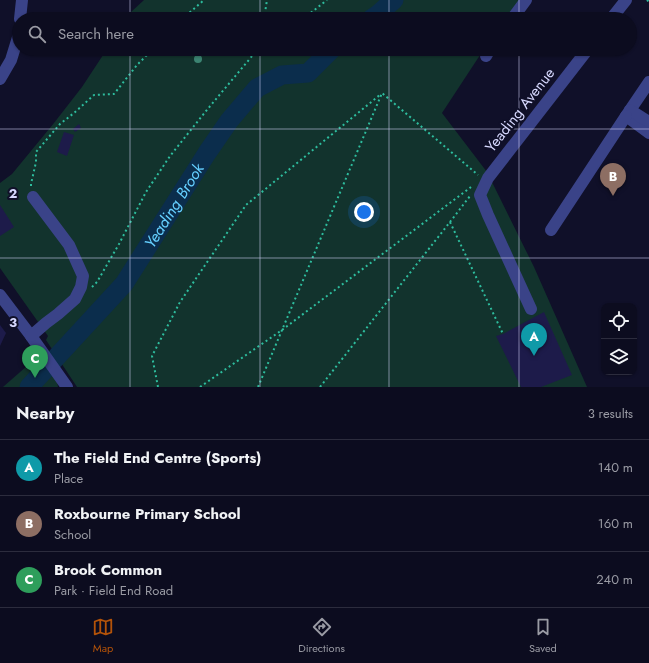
<!DOCTYPE html>
<meta charset="utf-8">
<style>
body{margin:0;font-family:Jost,sans-serif;background:#151528;color:#f1f3f6}
.controls{position:absolute;right:12px;bottom:12px;display:grid;overflow:hidden;border-radius:8px;box-shadow:0 1px 3px #0004}
.controls button{width:36px;height:36px;display:grid;place-items:center;padding:0;border:0;border-bottom:1px solid #2c2c3d;background:#0c0c1f;color:#f1f3f6;font:20px sans-serif}
.you{position:absolute;left:364px;top:212px;width:14px;height:14px;margin:-10px;border:3px solid #fff;border-radius:50%;background:#1a73e8;box-shadow:0 0 0 6px #1a73e833}
.badge{display:grid;place-items:center;width:26px;height:26px;border-radius:50%;background:#b45309;color:#fff;font-size:13px;font-weight:700}
.pin{position:absolute;translate:-50% -33px;filter:drop-shadow(0 1px 2px #0008)}
.pin::after{content:'';position:absolute;top:21px;width:14px;height:12px;background:inherit;clip-path:polygon(0 0,100% 0,50% 100%)}
.list{margin:0;padding:0;list-style:none}
h2{display:flex;justify-content:space-between;align-items:center;height:52px;margin:0;padding:0 16px;font-size:17px}
h2 small{font-size:13px;font-weight:400;color:#9a9ba4}
.list li{display:grid;grid-template-columns:26px 1fr auto;gap:12px;align-items:center;box-sizing:border-box;height:56px;padding:0 16px;border-top:1px solid #2c2c3d}
.list b{display:block;font-size:15px;white-space:nowrap}
.list p{margin:0;font-size:13px;white-space:nowrap;color:#9a9ba4}
.list em{font-size:13px;font-style:normal;color:#9a9ba4}
.icon{flex:none;width:22px;height:22px;fill:none;stroke:currentColor;stroke-width:2;stroke-linecap:round;stroke-linejoin:round}
.map{position:relative;flex:none;width:649px;height:387px;overflow:hidden}
.search{position:absolute;background:#0c0c1f;box-shadow:0 1px 3px #0004;left:12px;right:12px;top:12px;height:44px;display:flex;align-items:center;gap:10px;box-sizing:border-box;padding:0 14px;border-radius:22px;color:#9a9ba4;font-size:15px}
.sheet{height:220px;background:#0c0c1f}
nav{display:flex;justify-content:space-around;align-items:center;box-sizing:border-box;height:56px;border-top:1px solid #2c2c3d;background:#0c0c1f;font-size:11px;color:#9a9ba4}
nav a{display:grid;justify-items:center;gap:2px}
nav .on{color:#b45309}
.map>svg:first-child{display:block}
.green{fill:#12332d}
.lines{fill:none;stroke-linecap:round;stroke-linejoin:round}
.river{stroke:#0b2d4c;stroke-width:19}
.building{fill:#1d1b4a}
.path{stroke:#2ebd9e;stroke-width:2;stroke-dasharray:2 3;stroke-linecap:butt}
.minor{stroke:#3a4388;stroke-width:12}
.tree{fill:#3c8472}
.grid{fill:none;stroke:#d7d9ff;stroke-width:1;stroke-opacity:0.55}
.labels{text-anchor:middle;stroke-width:4;stroke-linejoin:round;paint-order:stroke}
.street-label{font-size:15px;fill:#d7d9ff;stroke:#101029}
.water-label{font-size:16px;font-style:italic;fill:#65cfff;stroke:#101029}
.grid-label{font-size:13px;text-anchor:middle;font-weight:bold;fill:#d7d9ff;stroke:#101029;stroke-width:4;stroke-linejoin:round;paint-order:stroke}
</style>
<div class="map">
<svg width="649" height="387" viewBox="0 0 649 387">
<rect width="100%" height="100%" fill="#101029"/>
<!-- green -->
<g class="green">
<polygon points="144,0 521,0 506,19 126,19 131,12"/>
<polygon points="107,49 484,49 442,113 487,172 534,267 587,387 77,387 46,340 48,336 0,268 0,183 12,174 54,123 82,87"/>
<polygon points="43,352 55,369 58,387 3,387"/>
</g>
<g class="lines">
<!-- river -->
<g class="river">
<polyline points="371,19 377,15 394,0"/>
<path id="s1" d="M29 387 124 284 207 153 229 121 257 88 282 75 308 73 332 49"/>
</g>
</g>
<!-- building -->
<g class="building">
<polygon points="79,124 81,128 75,132 73,129"/>
<polygon points="64,132 74,135 67,156 57,152"/>
<polygon points="0,205 14,227 0,236"/>
<polygon points="544,312 572,375 541,387 521,387 496,336 503,334"/>
<polygon points="0,325 6,333 0,346"/>
</g>
<g class="lines">
<!-- path -->
<g class="path">
<polyline points="647,0 649,2"/>
<polyline points="182,19 204,0"/>
<polyline points="264,19 267,0"/>
<polyline points="303,19 327,0"/>
<polyline points="597,19 601,14"/>
<polyline points="31,186 31,184 36,162 36,152 60,124 74,113 94,95 114,94 137,65 153,49"/>
<polyline points="450,222 503,334"/>
<polyline points="92,287 97,282 119,244 146,192 170,156 206,111 258,49"/>
<polyline points="158,387 152,356 180,302 246,205 381,94"/>
<polyline points="200,387 282,330 471,187"/>
<polyline points="258,387 382,93 478,175"/>
<polyline points="320,387 450,222 470,196"/>
</g>
<!-- minor -->
<g class="minor">
<polyline points="20,19 22,0"/>
<polyline points="512,19 526,0"/>
<polyline points="611,19 626,0"/>
<polyline points="486,56 490,49"/>
<polyline points="0,79 11,60 19,34"/>
<polyline points="649,82 626,116 649,133"/>
<polyline points="630,110 649,122"/>
<polyline points="551,230 626,116"/>
<polyline points="0,295 31,336 67,387"/>
<polyline points="531,309 488,215 480,195 488,178 588,49"/>
<polyline points="31,336 46,323 58,314 75,299 81,287 83,276 69,245 33,197"/>
</g>
</g>
<!-- trees -->
<circle class="tree" cx="198" cy="59" r="4"/>
<!-- grid -->
<path class="grid" d="M130 0V19M260 0V19M389 0V19M519 0V19M130 49V387M260 49V387M389 49V387M519 49V387M0 129H649M0 258H649"/>
<g class="labels">
<!-- street labels -->
<g class="street-label">
<text transform="translate(520 110) rotate(-52)" y="5">Yeading Avenue</text>
</g>
<!-- water labels -->
<g class="water-label">
<text dy="6" stroke="none"><textPath href="#s1" startOffset="233">Yeading Brook</textPath></text>
</g>
</g>
<g class="grid-label">
<text x="13" y="198">2</text>
<text x="13" y="327">3</text>
</g>
</svg>
<div class="controls">
<button><svg class="icon" aria-label="locate" viewBox="0 0 24 24"><circle cx="12" cy="12" r="6"/><path d="M12 2v4M12 18v4M2 12h4M18 12h4"/></svg></button>
<button><svg class="icon" aria-label="layers" viewBox="0 0 24 24"><path d="M12 4l9 5-9 5-9-5zM3 14l9 5 9-5"/></svg></button>
</div>
<div class="you"></div>
<div class="pin badge" style="left:534px;top:356px;background:#0f9aa8">A</div>
<div class="pin badge" style="left:613px;top:196px;background:#8d6e63">B</div>
<div class="pin badge" style="left:35px;top:378px;background:#2e9e5b">C</div>
<div class="search"><svg class="icon" aria-label="search" viewBox="0 0 24 24"><circle cx="10" cy="10" r="6"/><path d="M15 15l6 6"/></svg>Search here</div>
</div>
<section class="sheet">
<h2>Nearby<small>3 results</small></h2>
<ul class="list">
<li><span class="badge" style="background:#0f9aa8">A</span><div><b>The Field End Centre (Sports)</b><p>Place</p></div><em>140 m</em></li>
<li><span class="badge" style="background:#8d6e63">B</span><div><b>Roxbourne Primary School</b><p>School</p></div><em>160 m</em></li>
<li><span class="badge" style="background:#2e9e5b">C</span><div><b>Brook Common</b><p>Park · Field End Road</p></div><em>240 m</em></li>
</ul>
</section>
<nav>
<a class="on"><svg class="icon" aria-label="map" viewBox="0 0 24 24"><path d="M3 6l6-2 6 2 6-2v14l-6 2-6-2-6 2zM9 4v14M15 6v14"/></svg>Map</a>
<a><svg class="icon" aria-label="directions" viewBox="0 0 24 24"><path d="M12 3l9 9-9 9-9-9zM9 14v-3h6M13 9l2 2-2 2"/></svg>Directions</a>
<a><svg class="icon" aria-label="saved" viewBox="0 0 24 24"><path d="M7 4h10v16l-5-4-5 4z"/></svg>Saved</a>
</nav>
